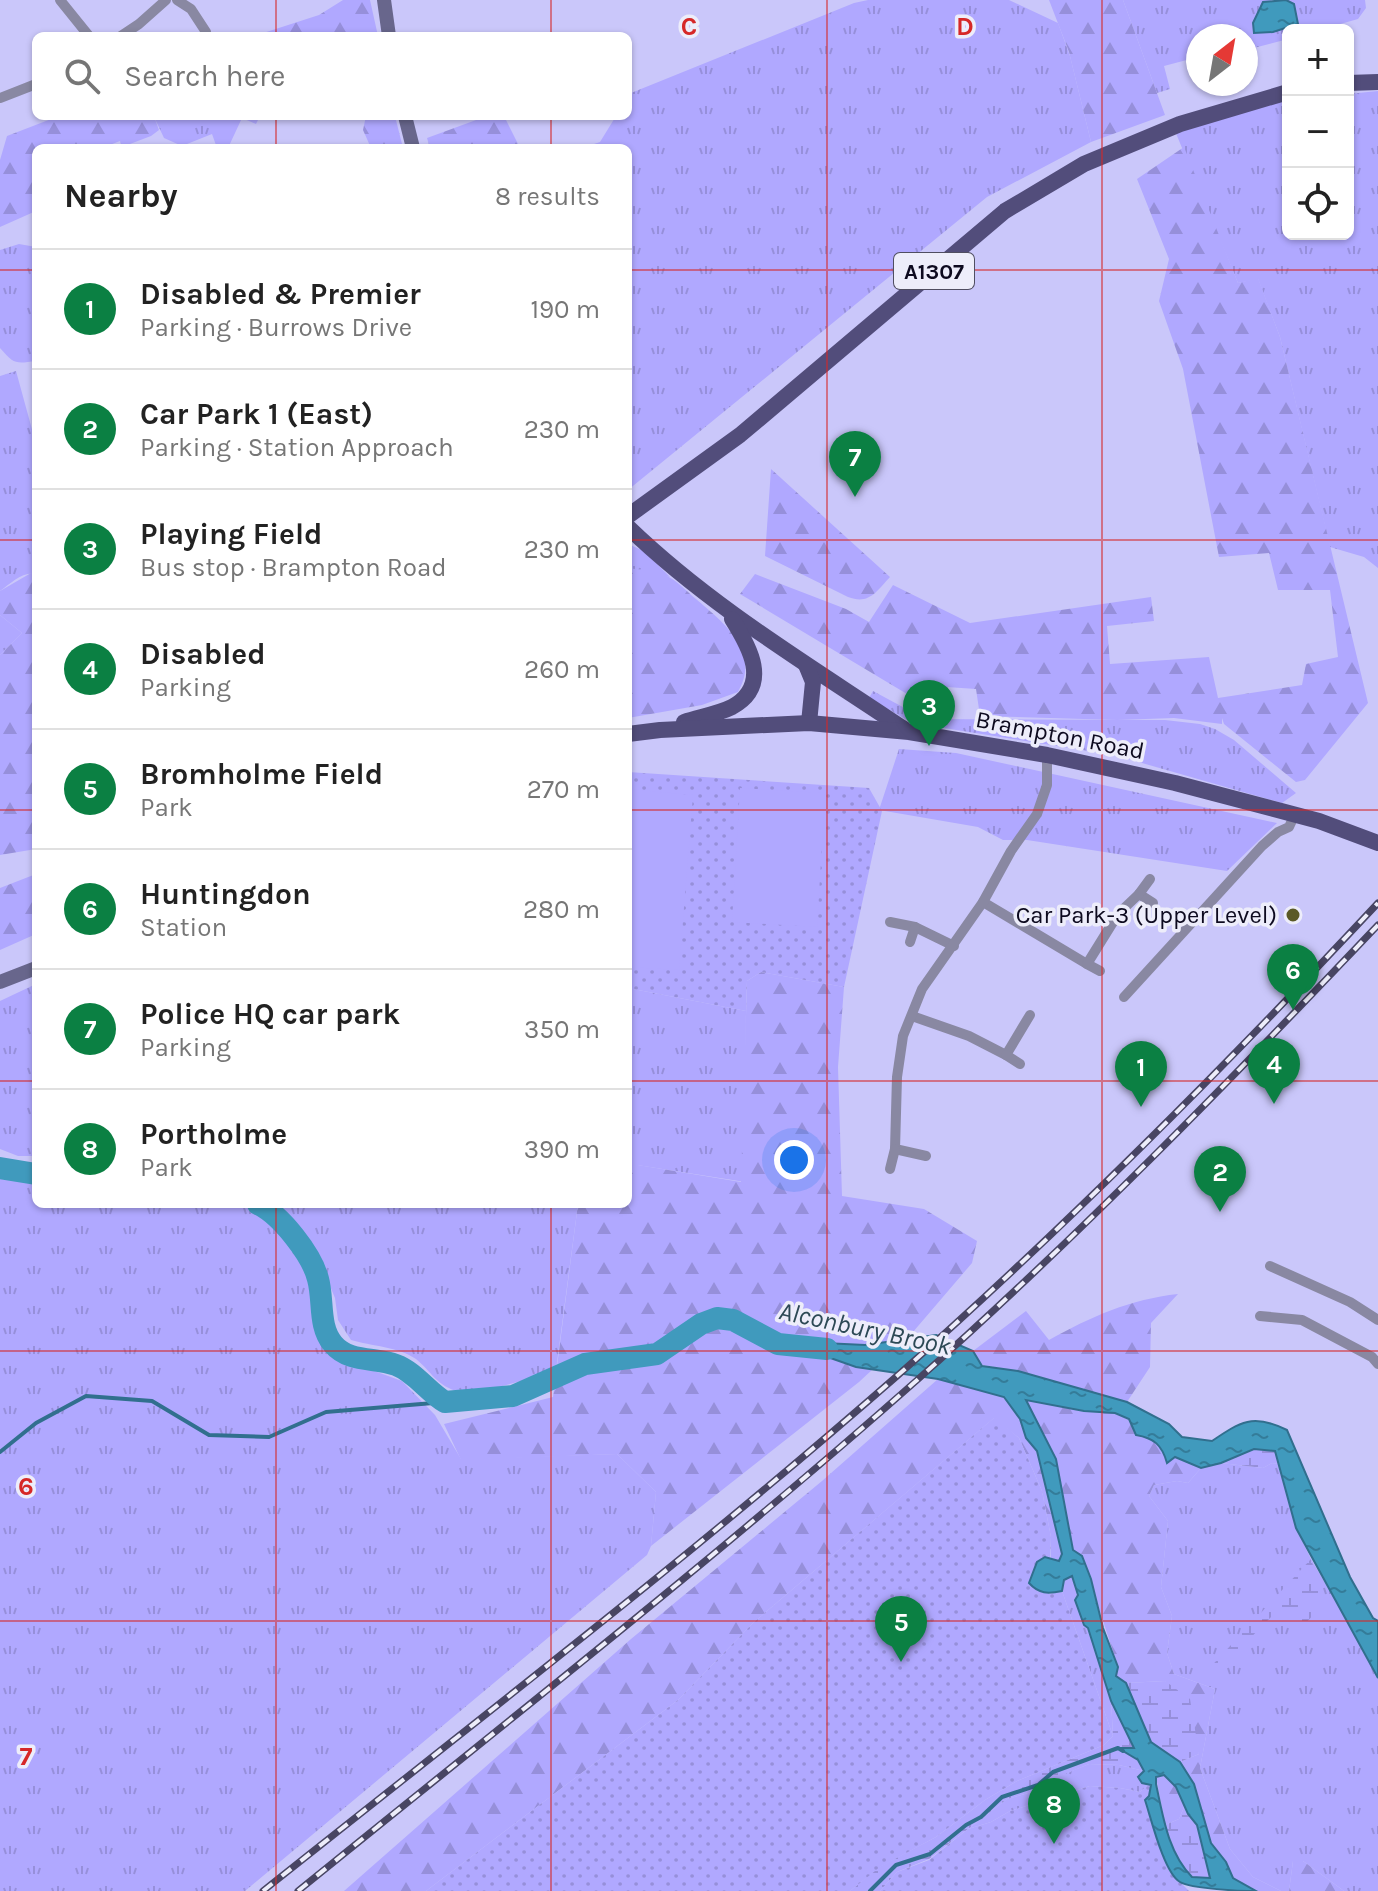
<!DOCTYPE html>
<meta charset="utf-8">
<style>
body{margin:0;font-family:Karla,sans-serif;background:#f6f6f6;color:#222}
.controls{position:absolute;right:24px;top:24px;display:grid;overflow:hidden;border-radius:12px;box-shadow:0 2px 6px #0004}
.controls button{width:72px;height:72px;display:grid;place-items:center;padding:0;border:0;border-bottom:2px solid #e0e0e0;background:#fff;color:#222;font:40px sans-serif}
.compass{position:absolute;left:1186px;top:24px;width:72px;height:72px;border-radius:50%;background:#fff;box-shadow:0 2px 6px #0004;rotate:31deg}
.you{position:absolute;left:794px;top:1160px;width:28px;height:28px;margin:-20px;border:6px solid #fff;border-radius:50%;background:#1a73e8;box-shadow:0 0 0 12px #1a73e833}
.badge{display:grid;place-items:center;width:52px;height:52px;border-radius:50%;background:#0b8043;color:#fff;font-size:26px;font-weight:700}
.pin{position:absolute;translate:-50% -66px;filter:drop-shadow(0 2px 4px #0008)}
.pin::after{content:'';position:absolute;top:42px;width:28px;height:24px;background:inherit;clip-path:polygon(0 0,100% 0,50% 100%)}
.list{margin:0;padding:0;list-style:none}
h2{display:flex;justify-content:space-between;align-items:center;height:104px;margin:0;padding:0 32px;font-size:34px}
h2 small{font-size:26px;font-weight:400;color:#767676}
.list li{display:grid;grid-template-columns:52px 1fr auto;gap:24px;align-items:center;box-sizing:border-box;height:120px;padding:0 32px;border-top:2px solid #e0e0e0}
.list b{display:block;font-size:30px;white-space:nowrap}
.list p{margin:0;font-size:26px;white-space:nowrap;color:#767676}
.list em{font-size:26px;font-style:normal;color:#767676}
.icon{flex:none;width:44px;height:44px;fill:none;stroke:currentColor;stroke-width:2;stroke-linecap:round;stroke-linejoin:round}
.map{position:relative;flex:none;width:1378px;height:1891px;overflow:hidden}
.search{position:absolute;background:#fff;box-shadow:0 2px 6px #0004;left:32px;top:32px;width:600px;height:88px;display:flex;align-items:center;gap:20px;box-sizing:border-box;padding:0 28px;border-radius:12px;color:#767676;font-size:30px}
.panel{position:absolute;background:#fff;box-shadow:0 2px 6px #0004;left:32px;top:144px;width:600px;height:1064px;border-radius:12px}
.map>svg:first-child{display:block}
.grass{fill:url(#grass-tufts)}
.forest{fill:url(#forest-firs)}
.wetland{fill:url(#wetland-marsh)}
.park{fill:url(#park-dots)}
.pitch{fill:#b0a8ff}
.water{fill:url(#water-ripples);stroke:#316f8e;stroke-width:2;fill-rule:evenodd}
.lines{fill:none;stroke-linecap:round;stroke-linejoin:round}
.stream{stroke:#316f8e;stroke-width:4}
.river{stroke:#409abd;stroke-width:22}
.street{stroke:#8988a2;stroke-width:10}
.secondary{stroke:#68668c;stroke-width:14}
.primary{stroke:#524d7b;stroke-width:16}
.rail-casing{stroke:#484563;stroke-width:7}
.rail{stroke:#ededfa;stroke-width:4;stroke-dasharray:12;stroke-linecap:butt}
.grid{fill:none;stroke:#d62828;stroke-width:2;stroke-opacity:0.55}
.poi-dot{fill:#5a5925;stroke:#ededfa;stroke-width:3}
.labels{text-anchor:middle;stroke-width:7;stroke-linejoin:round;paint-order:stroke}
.shield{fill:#ededfa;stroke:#504e61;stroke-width:2}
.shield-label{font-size:22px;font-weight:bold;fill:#0d0a1f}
.street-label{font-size:24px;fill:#0d0a1f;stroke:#ededfa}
.poi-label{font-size:24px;fill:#0d0a1f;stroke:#ededfa;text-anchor:end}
.water-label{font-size:26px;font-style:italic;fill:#2d4955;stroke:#ededfa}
.grid-label{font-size:26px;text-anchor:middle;font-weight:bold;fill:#d62828;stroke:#ededfa;stroke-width:7;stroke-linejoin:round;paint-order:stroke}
</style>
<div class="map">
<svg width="1378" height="1891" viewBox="0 0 1378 1891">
<defs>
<pattern id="grass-tufts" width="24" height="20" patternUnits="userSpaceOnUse" patternTransform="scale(2)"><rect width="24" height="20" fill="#b0a8ff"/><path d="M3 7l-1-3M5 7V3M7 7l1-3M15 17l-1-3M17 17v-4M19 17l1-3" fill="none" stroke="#968fda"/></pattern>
<pattern id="forest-firs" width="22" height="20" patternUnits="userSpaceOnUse" patternTransform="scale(2)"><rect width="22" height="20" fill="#b0a8ff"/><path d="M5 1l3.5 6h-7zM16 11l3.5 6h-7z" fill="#968fda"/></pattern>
<pattern id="wetland-marsh" width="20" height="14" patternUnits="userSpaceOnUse" patternTransform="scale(2)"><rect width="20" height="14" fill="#b0a8ff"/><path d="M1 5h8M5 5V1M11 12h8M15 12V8" fill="none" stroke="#968fda"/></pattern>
<pattern id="park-dots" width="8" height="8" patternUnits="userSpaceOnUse" patternTransform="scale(2)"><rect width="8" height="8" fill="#b0a8ff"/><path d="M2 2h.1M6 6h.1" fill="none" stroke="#968fda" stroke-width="1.8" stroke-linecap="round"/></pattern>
<pattern id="water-ripples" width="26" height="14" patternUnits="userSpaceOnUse" patternTransform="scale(2)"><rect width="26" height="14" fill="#409abd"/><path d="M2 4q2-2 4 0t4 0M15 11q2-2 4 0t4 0" fill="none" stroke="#347c99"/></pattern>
</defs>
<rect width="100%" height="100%" fill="#cac7fa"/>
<!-- grass -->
<g class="grass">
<polygon points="868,0 1009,0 1058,23 1070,56 1091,142 987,197 628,490 628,148 582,148 600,142 616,116 628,116 628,98 631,93 854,3"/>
<polygon points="1123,0 1275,0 1263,2 1294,4 1286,0 1365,0 1366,8 1358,19 1319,30 1288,30 1288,39 1246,50 1246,36 1198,36 1198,57 1164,66 1170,89 1157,93"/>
<polygon points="1378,91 1378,568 1364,557 1330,547 1280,337 1258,279 1238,283 1175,131 1288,100 1288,234 1348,234 1348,94"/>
<polygon points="163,116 260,116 256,124 242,118 228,148 217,148 212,134 182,146 164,138 155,119"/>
<path d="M19 244 36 247V361C15 364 14 364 0 348V250Z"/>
<path d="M16 371 36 444V574C23 571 10 584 0 591V376Z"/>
<polygon points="628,544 644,551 670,577 628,568"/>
<polygon points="0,615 22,633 0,655"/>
<polygon points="873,691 925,719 1165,720 1200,724 1215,729 1234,740 1296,793 1282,803 1114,755 912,723 869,698"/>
<polygon points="899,749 956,753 1277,823 1227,871 1027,840 1003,840 978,827 879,810"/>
<polygon points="36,984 36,1156 18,1156 0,1149 0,1001"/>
<polygon points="628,988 746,1011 745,1182 637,1165 628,1148"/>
<polygon points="0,1174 17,1181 36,1181 36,1204 242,1204 269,1217 312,1276 318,1333 341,1359 402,1381 435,1415 461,1459 617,1454 656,1492 651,1546 647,1555 245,1891 0,1891"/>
<path d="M280 1204H578L556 1370C540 1376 474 1396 460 1392 436 1386 432 1372 416 1359 399 1347 371 1346 351 1340L338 1320 335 1298 312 1243Z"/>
<polygon points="1221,1463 1263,1468 1272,1463 1278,1464 1296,1528 1311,1559 1378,1673 1378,1891 1344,1891 1303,1861 1293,1861 1289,1891 1281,1891 1253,1877 1230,1849 1200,1768 1215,1689 1174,1674 1167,1653 1172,1616 1161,1587 1168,1521 1149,1496 1154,1485 1177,1481 1188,1483 1201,1468"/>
<polygon points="1072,1576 1078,1595 1075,1600 1084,1625 1088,1628 1111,1699 1113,1736 1062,1591 1064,1580"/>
<polygon points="1089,1764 1119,1765 1144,1771 1150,1783 1140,1792 1120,1788 1090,1786 1010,1811 991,1822 968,1829 1007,1799 1046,1788 1057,1777"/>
</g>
<!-- forest -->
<g class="forest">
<polygon points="343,0 370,0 378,36 254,36 319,15"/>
<polygon points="1049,0 1123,0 1165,115 1091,142 1069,52"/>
<polygon points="59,116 163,116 155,119 159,130 151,136 122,147 120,141 102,148 36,148 36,211 0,227 0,160 7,136"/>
<polygon points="366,116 395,116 403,148 371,148 363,130"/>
<polygon points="487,116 504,116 520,148 430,148 427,138"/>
<polygon points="1184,147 1238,283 1258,278 1280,337 1368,703 1305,780 1296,782 1224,724 1222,718 1222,724 1174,718 1117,720 980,716 976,689 917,685 917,700 740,594 755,574 846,609 869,622 893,585 970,623 1151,597 1154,621 1107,626 1110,664 1209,657 1218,698 1302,685 1306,664 1338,657 1330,590 1278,590 1269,553 1219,557 1183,369 1159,301 1169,259 1137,179"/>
<path d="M771 469 890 577C876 592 869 605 848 597L765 556Z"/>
<path d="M628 568C641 570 654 570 665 575 677 580 686 591 696 599 724 623 762 652 738 692L702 705 628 718Z"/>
<polygon points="31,573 36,574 36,849 0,855 0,655 22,633 0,615 0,591"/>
<polygon points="36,874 36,934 0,950 0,888"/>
<polygon points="761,972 844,987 838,1067 842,1196 924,1209 977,1241 972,1263 913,1332 859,1382 651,1546 656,1492 617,1454 461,1460 444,1424 553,1397 578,1204 628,1204 628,1148 638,1165 741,1182 747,981"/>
<path d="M1178 1294 1151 1323 1150 1367 1127 1402 1018 1371 982 1365 973 1351 1026 1311 1049 1340C1090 1317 1131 1299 1178 1294Z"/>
<polygon points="938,1379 966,1384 1004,1397 1020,1419 1026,1438 1037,1451 1062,1554 1059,1561 1051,1558 1051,1537 1042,1491 1019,1438 994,1418 753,1623 678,1700 426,1891 344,1891 631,1639 822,1481"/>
<path d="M1026 1399 1083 1411 1115 1413 1129 1419 1136 1435C1154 1438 1161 1445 1168 1463L1174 1457 1201 1468 1188 1483 1177 1481 1154 1485 1149 1496 1168 1521 1161 1587 1172 1616 1167 1653 1174 1674 1215 1689 1200 1768 1230 1849 1253 1877 1281 1891H1256L1233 1878 1226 1862 1211 1844 1194 1784 1180 1762 1199 1754 1165 1681 1126 1683 1115 1676 1118 1667 1082 1556 1073 1550 1056 1459Z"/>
<polygon points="1164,1775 1176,1787 1185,1805 1179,1819 1165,1825 1156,1777"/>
<polygon points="1293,1861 1303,1861 1344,1891 1289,1891"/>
</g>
<!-- wetland -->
<g class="wetland">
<polygon points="1254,1449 1276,1451 1278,1464 1272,1463 1263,1468 1221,1463"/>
<path d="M1311 1559C1321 1591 1329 1604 1301 1627L1279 1609 1212 1677 1204 1674Z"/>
<polygon points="1165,1681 1190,1699 1199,1754 1180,1762 1151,1742 1126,1683"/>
<polygon points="1111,1699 1135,1749 1120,1749 1138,1760 1144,1771 1119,1765 1089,1764 1058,1777 1046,1788 1007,1799 929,1859 897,1872 880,1891 850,1891 879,1867 936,1837 985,1800 1017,1781 1104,1745 1113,1736"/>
<polygon points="1185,1805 1188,1814 1197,1825 1210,1878 1192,1877 1180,1865 1165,1825 1179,1819"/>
</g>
<!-- park -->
<g class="park">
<polygon points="628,772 869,788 882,811 844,987 761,972 747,981 746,1011 628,988"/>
<polygon points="995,1417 1019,1438 1042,1491 1051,1537 1049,1594 1062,1591 1113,1736 1104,1745 1017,1781 985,1800 936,1837 880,1867 850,1891 426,1891 678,1700 753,1623"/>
<polygon points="1150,1783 1150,1796 1145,1801 1170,1872 1189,1891 880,1891 897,1872 929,1860 968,1829 991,1822 1010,1811 1090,1786 1120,1788 1140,1792"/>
</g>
<!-- pitch -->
<g class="pitch">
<polygon points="740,788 825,793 817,927 732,922"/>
<polygon points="628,789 693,795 679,970 628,967"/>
</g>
<!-- water -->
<g class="water">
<polygon points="1286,0 1294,4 1298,24 1273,32 1254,33 1253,23 1263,2"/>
<path d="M936 1335 973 1351 982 1366 1018 1371 1127 1402 1169 1424 1182 1437 1212 1441C1240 1422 1253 1413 1287 1430L1350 1577 1373 1618 1378 1621V1678L1296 1528 1275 1451 1254 1449 1221 1463 1201 1468 1175 1457 1167 1463C1162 1445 1154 1438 1136 1435L1129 1419 1115 1413 1084 1411 1026 1400 1056 1459 1073 1550 1082 1556 1091 1579 1103 1628 1118 1667 1116 1676 1126 1683 1151 1742 1180 1762 1194 1784 1211 1843 1226 1862 1233 1878 1256 1891C1241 1891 1192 1889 1180 1882 1164 1873 1151 1818 1145 1800L1149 1796 1151 1785 1142 1783 1138 1777 1144 1771 1138 1760 1118 1748H1134L1111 1701 1088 1628 1084 1625 1075 1600 1078 1595 1072 1576 1064 1580 1062 1591C1048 1594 1039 1594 1029 1583L1037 1562 1045 1557 1059 1561 1062 1554 1037 1451 1026 1438 1020 1419 1004 1397 938 1379 856 1367 782 1341 865 1345ZM1164 1775 1176 1787 1188 1814 1197 1825 1210 1878 1192 1877C1168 1853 1163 1816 1156 1784V1777Z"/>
</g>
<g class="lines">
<!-- stream -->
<g class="stream">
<polyline points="0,1452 36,1423 86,1396 152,1401 209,1435 269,1437 326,1412 445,1402"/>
<polyline points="870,1891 896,1865 930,1854 966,1825 981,1817 1002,1797 1038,1785 1053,1772 1118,1748 1123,1751"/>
</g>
<!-- river -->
<g class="river">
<polyline points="0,1168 36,1174"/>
<path d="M258 1204C281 1215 312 1255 318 1279 324 1301 318 1326 333 1344 349 1363 375 1357 396 1365 415 1372 428 1392 445 1402L513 1396 585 1364 657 1354 701 1324 717 1318 733 1320 778 1344 827 1349"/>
</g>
<!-- street -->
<g class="street">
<polyline points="60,0 89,36"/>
<polyline points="177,0 191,9 206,32"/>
<polyline points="121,36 139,24 166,0"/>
<polyline points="0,98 36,84"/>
<polyline points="1139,894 1153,903"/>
<polyline points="983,902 1087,964 1118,914 1139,894 1150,879"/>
<polyline points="890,922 915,927 954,946"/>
<polyline points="910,942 915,927"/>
<polyline points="1087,964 1100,971"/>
<polyline points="1124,997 1262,846 1278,832 1289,827 1295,814"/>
<polyline points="912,1016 969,1036 1006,1055 1030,1015"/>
<polyline points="1006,1055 1020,1064"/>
<polyline points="926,1156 895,1149 897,1077 903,1036 922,989 983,902 1011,851 1037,814 1047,785 1047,755"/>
<polyline points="890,1169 895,1149"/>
<polyline points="1270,1266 1350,1302 1378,1320"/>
<polyline points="1260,1316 1302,1320 1372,1357 1378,1364"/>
</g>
<!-- secondary -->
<g class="secondary">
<polyline points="384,0 389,36"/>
<polyline points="405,116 413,148"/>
<polyline points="0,982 36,968"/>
</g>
<!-- primary -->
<g class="primary">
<polyline points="1348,83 1378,82"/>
<polyline points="628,516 740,435 1005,211 1084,164 1180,124 1288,92"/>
<path d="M628 527C711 607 809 665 904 729"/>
<polyline points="806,665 813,682 809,723"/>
<path d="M684 722C699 717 718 714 732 707 772 685 749 646 732 619"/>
<polyline points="628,734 660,730 809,723 909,732 1047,755 1175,783 1319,821 1378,843"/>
</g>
<defs>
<g id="rail">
<path d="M263 1891C476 1721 693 1555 897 1376 1066 1227 1225 1067 1378 903"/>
<path d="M298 1891C505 1723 716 1558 916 1381 1078 1237 1229 1082 1378 925"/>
</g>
</defs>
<!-- rail casing -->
<use href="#rail" class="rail-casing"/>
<!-- rail -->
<use href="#rail" class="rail"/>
</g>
<!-- grid -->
<path class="grid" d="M276 0V36M551 0V36M827 0V1891M1102 0V1891M276 116V148M551 116V148M0 270H36M628 270H1378M0 540H36M628 540H1378M0 810H36M628 810H1378M0 1081H36M628 1081H1378M276 1204V1891M551 1204V1891M0 1351H1378M0 1621H1378"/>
<!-- markers -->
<circle class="poi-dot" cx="1293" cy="915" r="8"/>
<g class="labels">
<!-- shield labels -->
<rect class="shield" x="894" y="253" width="80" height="36" rx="6"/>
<g class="shield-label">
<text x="934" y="279">A1307</text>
</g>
<!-- street labels -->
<g class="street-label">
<text transform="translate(1060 735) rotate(11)" y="8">Brampton Road</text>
</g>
<!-- poi labels -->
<g class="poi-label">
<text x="1277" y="923">Car Park-3 (Upper Level)</text>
</g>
<!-- water labels -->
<g class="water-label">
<text transform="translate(865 1328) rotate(12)" y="9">Alconbury Brook</text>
</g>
</g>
<g class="grid-label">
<text x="689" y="35">C</text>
<text x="965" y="35">D</text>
<text x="26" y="1495">6</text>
<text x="26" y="1765">7</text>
</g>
</svg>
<div class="controls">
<button>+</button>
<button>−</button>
<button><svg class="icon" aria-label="locate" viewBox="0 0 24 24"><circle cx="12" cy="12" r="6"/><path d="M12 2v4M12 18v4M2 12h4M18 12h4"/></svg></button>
</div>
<svg class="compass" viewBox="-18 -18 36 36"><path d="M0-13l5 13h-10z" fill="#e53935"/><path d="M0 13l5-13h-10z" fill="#767676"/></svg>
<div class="you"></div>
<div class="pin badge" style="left:1141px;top:1107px">1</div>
<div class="pin badge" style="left:1220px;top:1212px">2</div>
<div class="pin badge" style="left:929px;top:746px">3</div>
<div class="pin badge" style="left:1274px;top:1104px">4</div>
<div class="pin badge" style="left:901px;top:1662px">5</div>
<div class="pin badge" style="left:1293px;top:1010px">6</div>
<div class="pin badge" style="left:855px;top:497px">7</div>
<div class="pin badge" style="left:1054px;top:1844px">8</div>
<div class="search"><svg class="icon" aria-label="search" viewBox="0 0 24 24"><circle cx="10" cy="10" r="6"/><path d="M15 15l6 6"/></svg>Search here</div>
<section class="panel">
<h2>Nearby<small>8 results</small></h2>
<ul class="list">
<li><span class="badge">1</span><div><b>Disabled &amp; Premier</b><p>Parking · Burrows Drive</p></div><em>190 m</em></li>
<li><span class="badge">2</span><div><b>Car Park 1 (East)</b><p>Parking · Station Approach</p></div><em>230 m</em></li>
<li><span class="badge">3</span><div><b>Playing Field</b><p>Bus stop · Brampton Road</p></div><em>230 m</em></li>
<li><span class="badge">4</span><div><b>Disabled</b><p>Parking</p></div><em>260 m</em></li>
<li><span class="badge">5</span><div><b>Bromholme Field</b><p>Park</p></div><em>270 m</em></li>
<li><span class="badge">6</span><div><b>Huntingdon</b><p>Station</p></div><em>280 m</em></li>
<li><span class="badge">7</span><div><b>Police HQ car park</b><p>Parking</p></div><em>350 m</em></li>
<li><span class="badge">8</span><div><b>Portholme</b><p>Park</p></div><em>390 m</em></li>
</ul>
</section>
</div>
